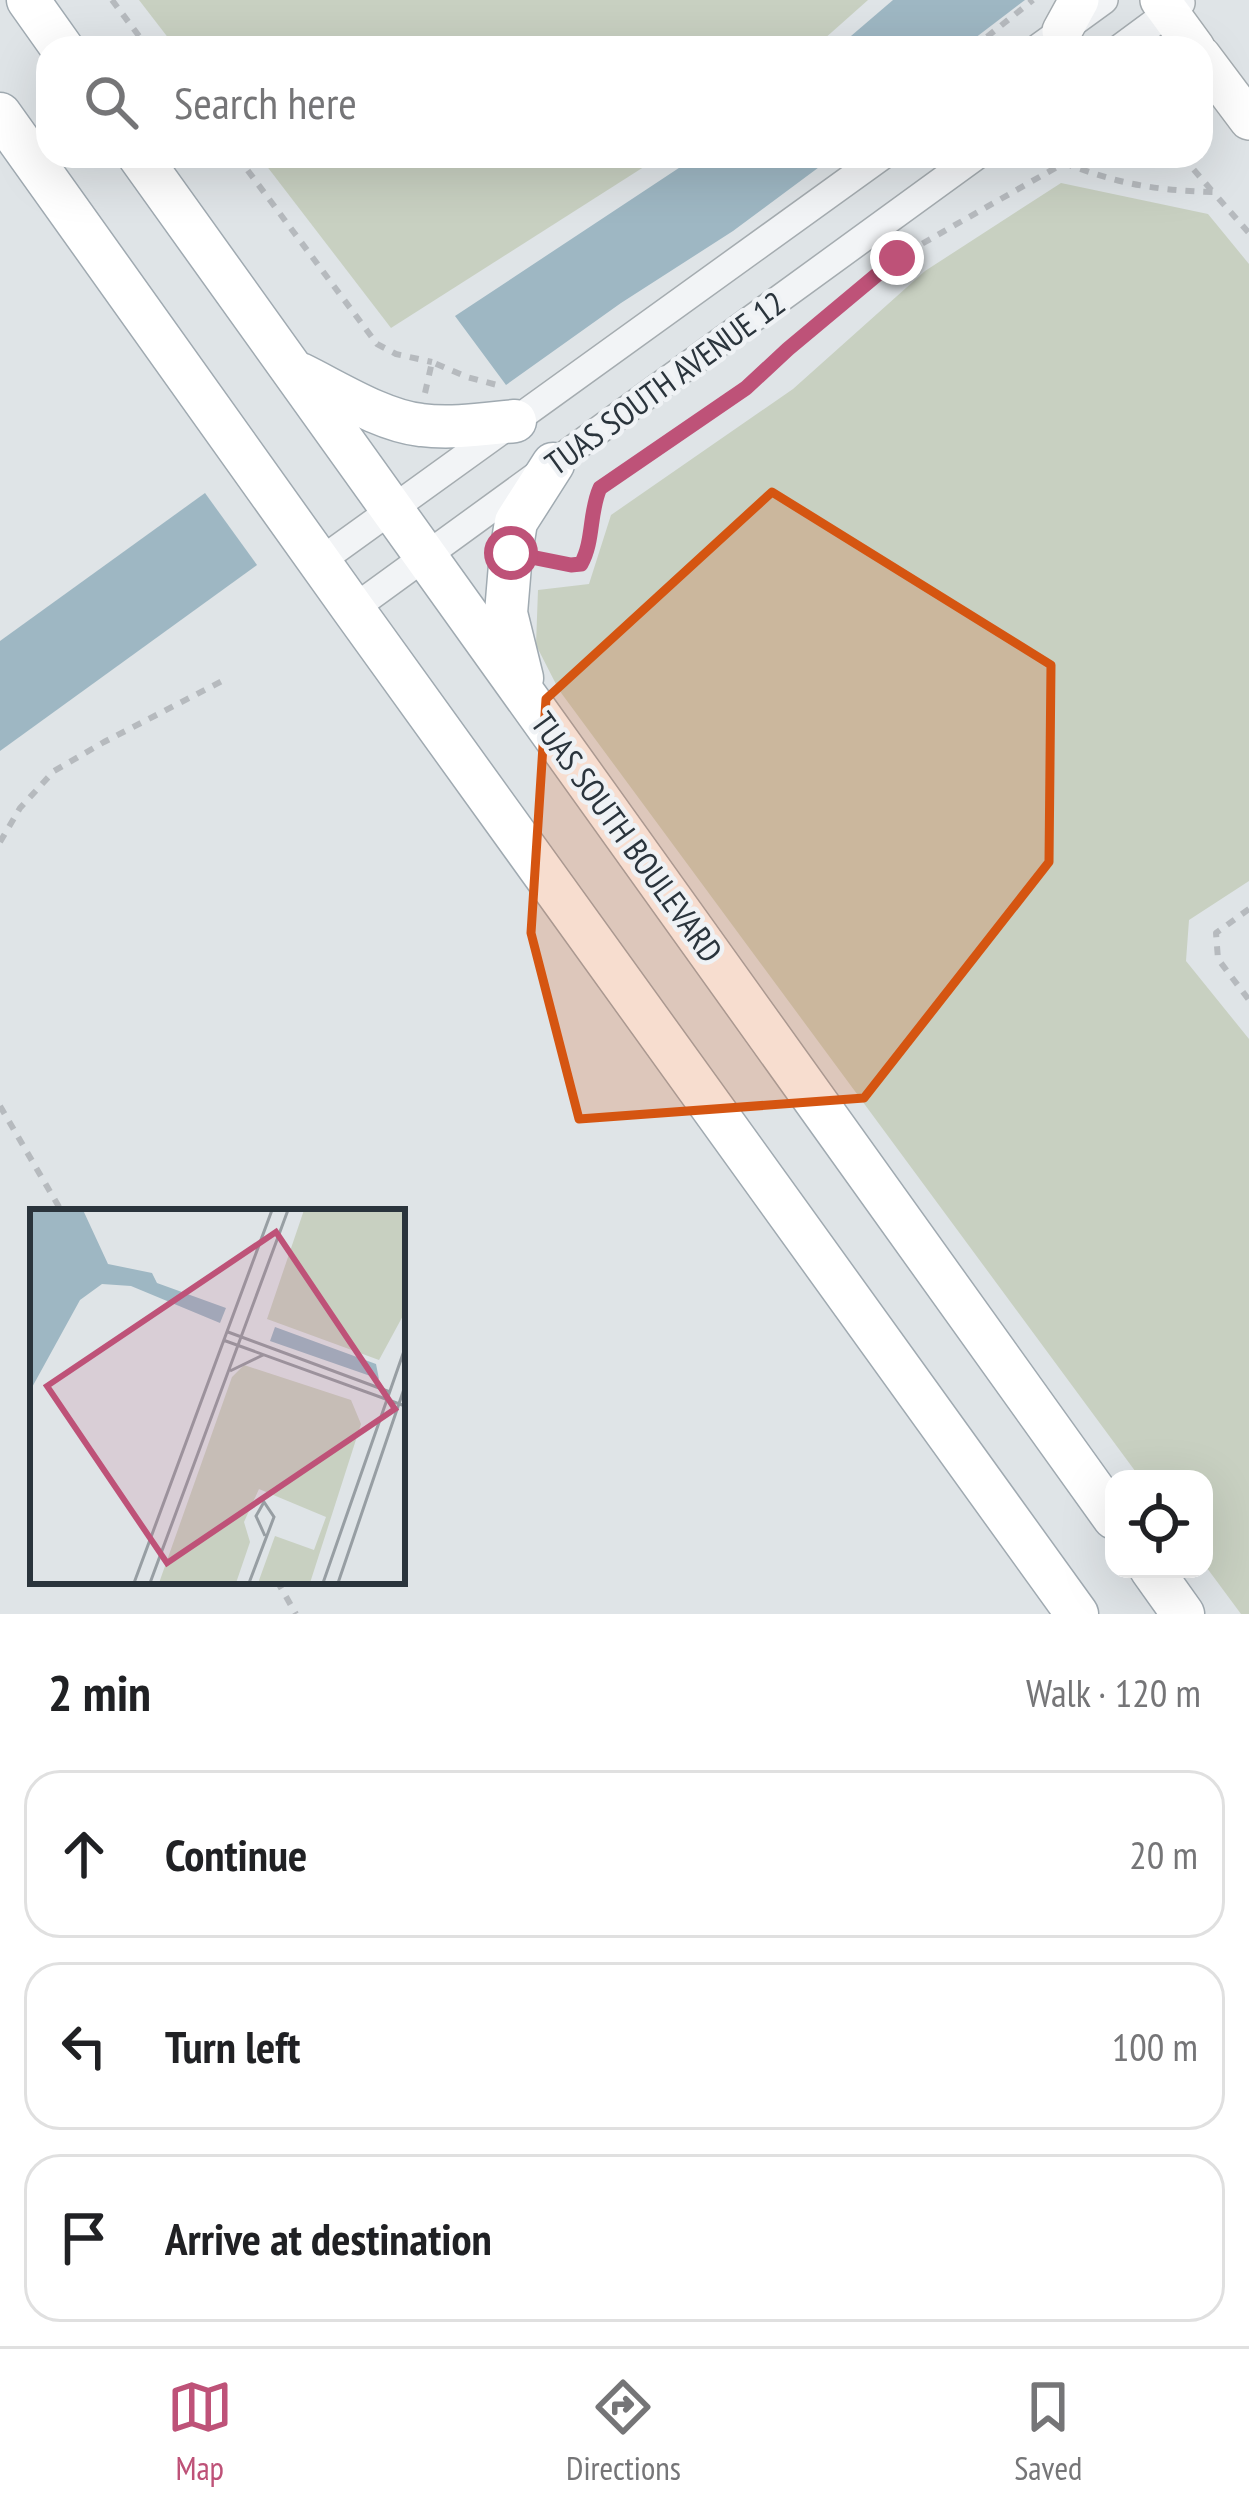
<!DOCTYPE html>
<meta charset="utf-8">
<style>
body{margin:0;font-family:"PT Sans Narrow",sans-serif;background:#f2f2f2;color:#202124}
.controls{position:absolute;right:36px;bottom:36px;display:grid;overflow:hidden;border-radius:24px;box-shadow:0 12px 48px #0002}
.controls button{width:108px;height:108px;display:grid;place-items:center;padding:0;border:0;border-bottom:3px solid #e0e0e0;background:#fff;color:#202124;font:60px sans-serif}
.stop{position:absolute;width:36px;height:36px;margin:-27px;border:9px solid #be5278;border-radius:50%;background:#fff}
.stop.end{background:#be5278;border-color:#fff;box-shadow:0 3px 12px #0008}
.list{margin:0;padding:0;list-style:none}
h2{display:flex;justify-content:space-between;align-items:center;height:156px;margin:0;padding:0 48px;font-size:51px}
h2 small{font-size:39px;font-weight:400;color:#757577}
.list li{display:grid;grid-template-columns:78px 1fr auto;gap:36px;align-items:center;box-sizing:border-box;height:168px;margin:0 24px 24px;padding:0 24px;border:3px solid #e0e0e0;border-radius:36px}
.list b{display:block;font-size:45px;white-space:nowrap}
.list em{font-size:39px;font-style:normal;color:#757577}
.icon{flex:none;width:66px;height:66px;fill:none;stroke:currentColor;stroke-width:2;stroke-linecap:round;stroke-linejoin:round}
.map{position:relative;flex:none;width:1249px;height:1614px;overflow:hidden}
.search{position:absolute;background:#fff;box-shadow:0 12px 48px #0002;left:36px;right:36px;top:36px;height:132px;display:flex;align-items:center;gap:30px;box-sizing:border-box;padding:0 42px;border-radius:36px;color:#757577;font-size:45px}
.sheet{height:732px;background:#fff}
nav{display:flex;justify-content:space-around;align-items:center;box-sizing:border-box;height:168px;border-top:3px solid #e0e0e0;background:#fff;font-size:33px;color:#757577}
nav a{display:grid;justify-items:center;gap:6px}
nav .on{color:#be5278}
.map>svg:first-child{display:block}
.green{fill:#c8d0c1}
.water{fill:#9eb7c3}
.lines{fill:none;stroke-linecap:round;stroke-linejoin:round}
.street-casing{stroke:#a5acb0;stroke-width:30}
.secondary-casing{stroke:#a5acb0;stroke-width:42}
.primary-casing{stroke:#a0aab1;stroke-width:45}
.path{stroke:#b6babe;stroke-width:6;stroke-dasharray:9 9;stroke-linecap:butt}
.street{stroke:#f2f4f6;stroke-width:27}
.secondary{stroke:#fff;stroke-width:39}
.primary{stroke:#fff;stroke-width:42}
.route{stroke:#be5278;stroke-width:15}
.marked{fill:#d55511;fill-opacity:0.2;stroke:#d55511;stroke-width:9;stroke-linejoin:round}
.labels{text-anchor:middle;stroke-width:9;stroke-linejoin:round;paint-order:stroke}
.street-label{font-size:33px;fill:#2a343c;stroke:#eff2f5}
.inset-road{fill:none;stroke:#979ea3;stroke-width:3}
.view{fill:#be5278;fill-opacity:0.15;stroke:#be5278;stroke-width:6}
.inset-edge{fill:none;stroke:#2a343c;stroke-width:6}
</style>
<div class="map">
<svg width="1249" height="1614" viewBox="0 0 1249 1614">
<rect width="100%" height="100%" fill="#dfe4e7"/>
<!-- green -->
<g class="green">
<polygon points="139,0 868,0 814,48 176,48"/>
<polygon points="259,156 661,156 391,328"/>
<polygon points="1061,183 1208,214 1249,264 1249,881 1189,920 1186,961 1249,1039 1249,1614 1241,1614 1204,1564 1204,1479 1141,1479 559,690 536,645 538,590 589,584 611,515 793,389 925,271"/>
</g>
<!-- water -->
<g class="water">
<polygon points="893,0 1025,0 962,48 837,48"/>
<polygon points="697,156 834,156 733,231 621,303 506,385 455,316"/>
<polygon points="205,493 257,565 0,751 0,641"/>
</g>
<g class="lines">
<defs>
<g id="street">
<polyline points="1038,48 1104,0"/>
<polyline points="1120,48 1181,3"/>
<polyline points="319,562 882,156"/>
<polyline points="353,609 976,156"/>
</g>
<g id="secondary">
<polyline points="1160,0 1195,48"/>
<polyline points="1062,31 1079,0"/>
<polyline points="1201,56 1249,120"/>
</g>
<g id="primary">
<polyline points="28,0 62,48"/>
<polyline points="0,114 353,609 1077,1614"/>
<polyline points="139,156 1114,1518"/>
<path d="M300 374C335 391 382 421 421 425 451 429 484 424 515 421"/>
<polyline points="522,678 506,613 511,553 516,522 553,464"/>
<polyline points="1151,1569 1183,1614"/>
</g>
</defs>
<!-- street casing -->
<use href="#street" class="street-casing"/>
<!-- secondary casing -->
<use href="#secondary" class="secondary-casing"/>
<!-- primary casing -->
<use href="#primary" class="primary-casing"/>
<!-- path -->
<g class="path">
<polyline points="112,0 148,48"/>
<polyline points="973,48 1033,0"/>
<polyline points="237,156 377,344 396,354 432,362"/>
<polyline points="1182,156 1213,192"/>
<polyline points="425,393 432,362 467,377 497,385"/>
<path d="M544 559 571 565 581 564C594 541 589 512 600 488L746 388 789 349 897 258 1064 163C1120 184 1152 190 1213 192L1249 233"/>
<polyline points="0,842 20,808 54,771 104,742 228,678"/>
<polyline points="1249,909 1216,933 1218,959 1249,1000"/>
<polyline points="0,1106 62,1212"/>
<polyline points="277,1581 296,1614"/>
</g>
<!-- street -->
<use href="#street" class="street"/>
<!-- secondary -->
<use href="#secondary" class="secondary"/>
<!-- primary -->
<use href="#primary" class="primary"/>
</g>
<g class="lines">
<!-- route -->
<path class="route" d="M511 553 571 565 581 564C594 541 589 512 600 488L746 388 788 349 897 258"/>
</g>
<!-- marked area -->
<path class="marked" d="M772 492 1051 665 1049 862 864 1098 579 1119 531 933 546 699Z"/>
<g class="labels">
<!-- street labels -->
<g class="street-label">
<text transform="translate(665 383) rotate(-36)" y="12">TUAS SOUTH AVENUE 12</text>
<text transform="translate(627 837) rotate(54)" y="12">TUAS SOUTH BOULEVARD</text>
</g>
</g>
<!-- overview -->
<g transform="translate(30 1209)">
<rect width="375" height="375" fill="#dfe4e7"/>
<path d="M274 1H375V103L349 151 237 110ZM214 156 321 191 331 215 280 374H228L245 327 284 341 296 308 229 280 214 313 220 333 206 374H129L202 168Z" fill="#c8d0c1"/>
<path d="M0 1H53L78 55 122 64 127 74 196 99 190 114 101 77 72 75 50 91 0 182ZM245 118 346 155 349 170 240 132Z" fill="#9eb7c3"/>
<path class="inset-road" d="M198 123 360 183M193 131 375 197M200 162 233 146M104 374 242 1M120 374 258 1M219 374 244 308 234 293 226 307 235 327M293 374 375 139M308 374 375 177"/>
<path class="view" d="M246 23 365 200 137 354 17 177Z"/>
<rect width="375" height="375" class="inset-edge"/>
</g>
</svg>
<div class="controls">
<button><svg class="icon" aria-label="locate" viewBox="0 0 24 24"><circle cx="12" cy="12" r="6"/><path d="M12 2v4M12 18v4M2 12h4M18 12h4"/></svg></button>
</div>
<div class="stop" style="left:511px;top:553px"></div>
<div class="stop end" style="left:897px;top:258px"></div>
<div class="search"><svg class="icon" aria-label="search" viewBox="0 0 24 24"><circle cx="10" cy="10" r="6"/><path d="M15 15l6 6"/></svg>Search here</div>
</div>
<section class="sheet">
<h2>2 min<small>Walk · 120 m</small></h2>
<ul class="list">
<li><svg class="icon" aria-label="ahead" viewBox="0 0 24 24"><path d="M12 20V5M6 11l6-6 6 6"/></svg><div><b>Continue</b></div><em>20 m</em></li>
<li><svg class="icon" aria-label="left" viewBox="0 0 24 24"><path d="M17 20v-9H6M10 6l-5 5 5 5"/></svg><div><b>Turn left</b></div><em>100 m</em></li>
<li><svg class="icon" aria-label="arrive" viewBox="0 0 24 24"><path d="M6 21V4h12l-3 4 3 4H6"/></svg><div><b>Arrive at destination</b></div></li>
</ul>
</section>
<nav>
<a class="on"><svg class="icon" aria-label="map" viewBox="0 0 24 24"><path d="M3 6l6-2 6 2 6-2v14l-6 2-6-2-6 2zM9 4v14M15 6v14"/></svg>Map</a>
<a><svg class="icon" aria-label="directions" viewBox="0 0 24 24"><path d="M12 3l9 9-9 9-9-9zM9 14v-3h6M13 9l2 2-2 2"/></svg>Directions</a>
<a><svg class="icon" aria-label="saved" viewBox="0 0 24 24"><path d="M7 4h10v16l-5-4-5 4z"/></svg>Saved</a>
</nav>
